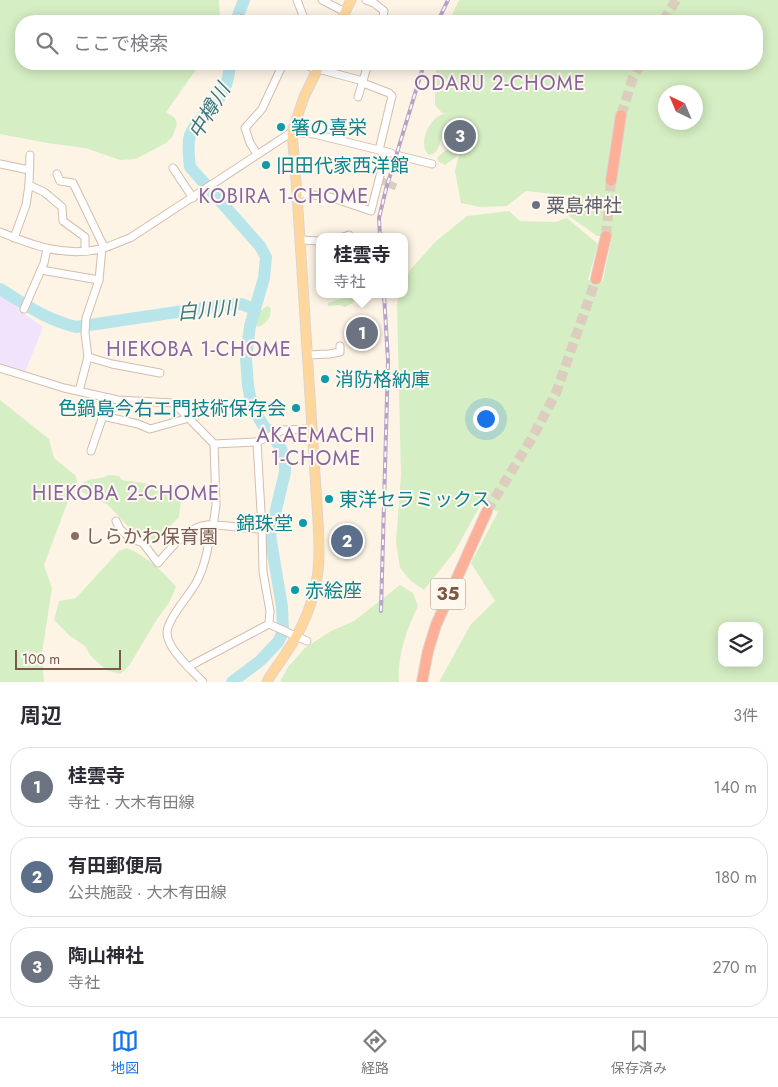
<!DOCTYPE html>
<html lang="ja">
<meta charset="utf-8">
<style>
body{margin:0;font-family:Jost,"Noto Sans JP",sans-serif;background:#f7f7f7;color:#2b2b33}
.controls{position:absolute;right:15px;bottom:15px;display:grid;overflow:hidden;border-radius:10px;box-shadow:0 2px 12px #0003}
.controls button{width:45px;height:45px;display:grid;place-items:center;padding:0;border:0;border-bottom:1px solid #e1e1e2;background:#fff;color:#2b2b33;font:25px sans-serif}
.compass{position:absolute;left:658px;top:85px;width:45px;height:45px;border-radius:50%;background:#fff;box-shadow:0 2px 12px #0003;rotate:316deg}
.scale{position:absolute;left:15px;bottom:12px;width:106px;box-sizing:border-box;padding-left:5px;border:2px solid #7b5848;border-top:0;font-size:14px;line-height:18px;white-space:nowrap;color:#7b5848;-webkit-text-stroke:4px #fff8ef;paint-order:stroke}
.you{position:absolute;left:485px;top:418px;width:18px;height:18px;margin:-12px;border:4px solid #fff;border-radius:50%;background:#1a73e8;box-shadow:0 0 0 8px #1a73e833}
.badge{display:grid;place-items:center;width:32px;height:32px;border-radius:50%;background:#1a73e8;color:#fff;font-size:16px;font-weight:700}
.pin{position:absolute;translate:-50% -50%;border:2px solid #fff;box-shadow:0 1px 5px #0006}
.popup{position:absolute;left:316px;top:233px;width:92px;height:65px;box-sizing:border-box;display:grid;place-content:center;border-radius:10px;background:#fff;filter:drop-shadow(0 1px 4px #0005);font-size:16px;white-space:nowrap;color:#7c7c81}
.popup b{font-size:19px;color:#2b2b33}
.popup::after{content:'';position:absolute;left:50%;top:100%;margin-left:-10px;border:10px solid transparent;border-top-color:#fff}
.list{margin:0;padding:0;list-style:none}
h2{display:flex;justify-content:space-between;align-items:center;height:65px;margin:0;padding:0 20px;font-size:21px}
h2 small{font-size:16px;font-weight:400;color:#7c7c81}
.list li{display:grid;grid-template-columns:32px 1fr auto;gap:15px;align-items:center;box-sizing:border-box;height:80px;margin:0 10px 10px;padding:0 10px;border:1px solid #e1e1e2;border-radius:20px}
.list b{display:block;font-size:19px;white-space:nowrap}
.list p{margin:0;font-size:16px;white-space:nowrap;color:#7c7c81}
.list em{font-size:16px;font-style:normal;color:#7c7c81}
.icon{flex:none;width:28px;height:28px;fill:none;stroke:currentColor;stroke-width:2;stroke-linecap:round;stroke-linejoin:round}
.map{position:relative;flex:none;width:778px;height:682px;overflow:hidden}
.search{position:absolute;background:#fff;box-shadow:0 2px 12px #0003;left:15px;right:15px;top:15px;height:55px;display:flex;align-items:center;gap:12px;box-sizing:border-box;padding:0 18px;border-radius:20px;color:#7c7c81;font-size:19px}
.sheet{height:335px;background:#fff}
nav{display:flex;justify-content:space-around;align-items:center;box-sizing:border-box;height:70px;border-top:1px solid #e1e1e2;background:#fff;font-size:14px;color:#7c7c81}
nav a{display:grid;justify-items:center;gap:2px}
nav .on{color:#1a73e8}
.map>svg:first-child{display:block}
.education{fill:#f1e3fb}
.green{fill:#d6eec3;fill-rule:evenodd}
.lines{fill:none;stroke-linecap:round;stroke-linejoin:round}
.river{stroke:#b8e5ea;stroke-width:12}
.minor-tunnel{stroke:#ddcdbe;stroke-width:7;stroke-dasharray:7 3.5;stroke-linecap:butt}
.highway-tunnel{stroke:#ddcdbe;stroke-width:10;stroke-dasharray:10 5;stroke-linecap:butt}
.minor-casing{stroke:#d4bdad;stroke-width:9}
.major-casing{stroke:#ddd4cf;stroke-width:11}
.highway-casing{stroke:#ddd4cf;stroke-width:12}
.minor{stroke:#fff;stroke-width:7}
.major{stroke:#ffd79d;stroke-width:9}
.highway{stroke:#feaf98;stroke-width:10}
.rail-casing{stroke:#b6a3ca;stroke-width:4}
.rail{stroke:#fff8ef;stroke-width:2;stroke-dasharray:5.5;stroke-linecap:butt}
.culture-dot{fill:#0f9aa8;stroke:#fff8ef;stroke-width:2}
.worship-dot{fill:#6b7280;stroke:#fff8ef;stroke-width:2}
.education-dot{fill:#8d6e63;stroke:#fff8ef;stroke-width:2}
.labels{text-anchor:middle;stroke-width:4;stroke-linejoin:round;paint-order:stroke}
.shield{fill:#fff8ef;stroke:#a3887a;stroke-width:1}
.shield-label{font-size:18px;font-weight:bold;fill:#7b5848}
.culture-label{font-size:19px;fill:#0d838f;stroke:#fff8ef;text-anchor:start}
.worship-label{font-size:19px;fill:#5b616d;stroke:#fff8ef;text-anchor:start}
.education-label{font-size:19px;fill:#785e54;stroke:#fff8ef;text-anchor:start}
.neighbourhood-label{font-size:20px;letter-spacing:1px;fill:#88639e;stroke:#fff8ef}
.water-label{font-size:20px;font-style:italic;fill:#3a7882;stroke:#fff8ef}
</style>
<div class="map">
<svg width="778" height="682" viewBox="0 0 778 682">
<rect width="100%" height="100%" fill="#fef4e6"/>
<!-- education -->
<polygon class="education" points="0,295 8,299 23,313 43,327 25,372 0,363"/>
<!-- green -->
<g class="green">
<polygon points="0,0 219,0 220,21 21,21 21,64 200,64 166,112 175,118 177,124 173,136 166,143 136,159 120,160 85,148 47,143 0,134"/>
<path d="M459 0H778V682H439L471 624 495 601 471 563 498 512 481 504 455 551 424 590 411 581 400 568 396 542 401 475 397 306 398 294H404L405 280 410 270 435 242 467 216 509 211 520 221 555 222 567 218 598 244 588 280 603 281 612 236H597L569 216 572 196 526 191 507 206 480 207 461 203 455 171 459 155 445 165 439 162 437 158C448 146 461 146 470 130L463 124 459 125 451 124C437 132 444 153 429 155 417 145 429 118 443 114 445 113 448 114 451 114L442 113 435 105V82L437 64H757V21H449ZM666 92H696V122H666ZM722 626H759V663H722Z"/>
<polygon points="353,295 356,296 356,301 345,307 340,305 328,306 328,303"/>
<path d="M267 306 270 307C273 316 266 324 258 327L256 325 260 311Z"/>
<polygon points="0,400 49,439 54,458 76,476 78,487 68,501 44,565 52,588 42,653 44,682 0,682"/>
<path d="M109 475 119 476 122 480C144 484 164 482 181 500L179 517 164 532 148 543 135 534 108 505 80 491 82 483C93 476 98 481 109 475Z"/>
<path d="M127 548C146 556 163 571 176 587L169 603 157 619 129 666 120 674 106 670 90 655 85 646 70 636 54 620 59 601 76 598 119 551Z"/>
<path d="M400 585 413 593 418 606C407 629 397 656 399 682H280L288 667 305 648 331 631 354 621Z"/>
</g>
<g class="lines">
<!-- river -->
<g class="river">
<polyline points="236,21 244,0"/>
<path d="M230 64C229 77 226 91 217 101 208 112 196 121 190 135 187 145 189 157 190 167L260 246 266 257 264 278 250 326 246 358 248 386 252 406 264 427 270 431 281 449 285 461V472L270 535 282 607 283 632 278 642 260 661 232 682"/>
<path d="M0 289C28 306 43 318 76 327L224 305 241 304 255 309"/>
</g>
<!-- minor-tunnel -->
<polyline class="minor-tunnel" points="380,180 396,187"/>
<!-- highway-tunnel -->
<g class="highway-tunnel">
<polyline points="663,21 676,0"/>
<polyline points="621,115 633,78 640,64"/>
<polyline points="606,236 611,181"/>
<polyline points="487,511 532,438 556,393 596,279"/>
</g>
<defs>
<g id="minor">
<polyline points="297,0 305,21"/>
<polyline points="322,0 345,12"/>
<polyline points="366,0 374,3 384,11 382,21"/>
<polyline points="239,18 246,21"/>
<polyline points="304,64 317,70"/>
<polyline points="318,69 363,81"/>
<polyline points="363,83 389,93 392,96 379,150"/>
<polyline points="358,97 368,64"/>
<polyline points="257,154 250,143 245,128 262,109 282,66 284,64"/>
<polyline points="396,155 432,164"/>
<polyline points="0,164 29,170"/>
<polyline points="173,168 193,198"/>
<polyline points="57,174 60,181 73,183 104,247"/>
<polyline points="29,185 44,192 62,207 63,221 85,237 85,251"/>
<polyline points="297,193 330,197 371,211 386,152"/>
<path d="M0 232C34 246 64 257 101 249 111 246 121 241 130 238L292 132 314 134 391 153"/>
<polyline points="343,237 349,235"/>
<polyline points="14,238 26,205 29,185 30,155"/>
<polyline points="300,240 320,241"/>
<polyline points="41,270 99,280"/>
<polyline points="24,309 44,263 47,249"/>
<polyline points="307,355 329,354 340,352 340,346"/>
<polyline points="88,357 112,364 160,373"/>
<polyline points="0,368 64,388 118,400 174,403 214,444 257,442 283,430 312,429"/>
<polyline points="79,391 88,357 85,333 86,318 99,280 102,248"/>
<polyline points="103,416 138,424 150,429 189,418"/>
<polyline points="257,442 262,529"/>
<polyline points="91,451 109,398"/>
<path d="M116 521 120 529 130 538 143 543 158 563C170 549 187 527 207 525 226 524 244 529 262 529L263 572 270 611 269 624"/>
<polyline points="213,526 216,505 214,444"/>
<polyline points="269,624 307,641"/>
<polyline points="188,667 269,624"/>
<path d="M203 682C193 671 167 649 167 633 167 619 190 595 197 581 206 564 209 545 211 526"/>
</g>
<g id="major">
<polyline points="341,21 351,0"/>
<path d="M267 682C272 672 280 663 286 653 302 630 315 600 318 571 320 554 319 538 318 521L297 193 292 132 304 97 320 64"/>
</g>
<g id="highway">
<polyline points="611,181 621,115"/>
<polyline points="596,279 606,236"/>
<polyline points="422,682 428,651 436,625 487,511"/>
</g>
</defs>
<!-- minor casing -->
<use href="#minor" class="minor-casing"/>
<!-- major casing -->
<use href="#major" class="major-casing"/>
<!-- highway casing -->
<use href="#highway" class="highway-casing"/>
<!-- minor -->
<use href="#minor" class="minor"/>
<!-- major -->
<use href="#major" class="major"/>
<!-- highway -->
<use href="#highway" class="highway"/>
<defs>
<g id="rail">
<polyline points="438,21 448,0"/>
<polyline points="380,237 379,218 386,189 424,64"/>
<polyline points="381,611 388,361 384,294"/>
</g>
</defs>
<!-- rail casing -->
<use href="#rail" class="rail-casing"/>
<!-- rail -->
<use href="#rail" class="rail"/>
</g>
<!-- markers -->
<g class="culture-dot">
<circle cx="281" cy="127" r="5"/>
<circle cx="266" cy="165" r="5"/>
<circle cx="325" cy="379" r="5"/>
<circle cx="296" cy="408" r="5"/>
<circle cx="329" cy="499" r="5"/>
<circle cx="303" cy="523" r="5"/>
<circle cx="295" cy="590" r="5"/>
</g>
<circle class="worship-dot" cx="536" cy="205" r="5"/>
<circle class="education-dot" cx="75" cy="536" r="5"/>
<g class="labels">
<!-- shield labels -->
<rect class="shield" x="430.5" y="578.5" width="35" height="31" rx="4"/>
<g class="shield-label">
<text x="448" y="600">35</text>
</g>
<!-- culture labels -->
<g class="culture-label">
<text x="291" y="134">箸の喜栄</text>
<text x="276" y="172">旧田代家西洋館</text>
<text x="335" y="386">消防格納庫</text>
<text x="286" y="415" text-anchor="end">色鍋島今右エ門技術保存会</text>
<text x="339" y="506">東洋セラミックス</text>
<text x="293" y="530" text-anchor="end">錦珠堂</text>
<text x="305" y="597">赤絵座</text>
</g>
<!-- worship labels -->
<g class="worship-label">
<text x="546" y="212">粟島神社</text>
</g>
<!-- education labels -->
<g class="education-label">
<text x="85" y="543">しらかわ保育園</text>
</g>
<!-- neighbourhood labels -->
<g class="neighbourhood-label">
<text x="500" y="90">ODARU 2-CHOME</text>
<text x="284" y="203">KOBIRA 1-CHOME</text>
<text x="199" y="356">HIEKOBA 1-CHOME</text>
<text x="316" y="442">AKAEMACHI<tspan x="316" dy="23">1-CHOME</tspan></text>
<text x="126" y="500">HIEKOBA 2-CHOME</text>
</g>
<!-- water labels -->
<g class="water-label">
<text transform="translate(209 111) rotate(-59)" y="7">中樽川</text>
<text transform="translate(207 310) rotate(-5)" y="7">白川川</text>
</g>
</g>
</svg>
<div class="controls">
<button><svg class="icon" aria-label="layers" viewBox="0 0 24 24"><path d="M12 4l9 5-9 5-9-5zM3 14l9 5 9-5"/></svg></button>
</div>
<svg class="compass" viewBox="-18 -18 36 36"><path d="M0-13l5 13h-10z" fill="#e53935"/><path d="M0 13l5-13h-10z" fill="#7c7c81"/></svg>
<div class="scale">100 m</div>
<div class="you"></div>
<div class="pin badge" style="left:362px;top:333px;background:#6b7280">1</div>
<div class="popup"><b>桂雲寺</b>寺社</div>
<div class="pin badge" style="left:347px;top:541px;background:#5c6f8a">2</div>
<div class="pin badge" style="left:460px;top:136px;background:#6b7280">3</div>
<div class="search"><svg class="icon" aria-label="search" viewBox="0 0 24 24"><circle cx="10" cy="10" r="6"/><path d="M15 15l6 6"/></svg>ここで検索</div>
</div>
<section class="sheet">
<h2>周辺<small>3件</small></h2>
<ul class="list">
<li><span class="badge" style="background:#6b7280">1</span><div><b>桂雲寺</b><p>寺社 · 大木有田線</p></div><em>140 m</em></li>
<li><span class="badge" style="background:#5c6f8a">2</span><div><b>有田郵便局</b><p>公共施設 · 大木有田線</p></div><em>180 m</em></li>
<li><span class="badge" style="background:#6b7280">3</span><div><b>陶山神社</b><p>寺社</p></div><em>270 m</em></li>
</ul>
</section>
<nav>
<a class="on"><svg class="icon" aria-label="map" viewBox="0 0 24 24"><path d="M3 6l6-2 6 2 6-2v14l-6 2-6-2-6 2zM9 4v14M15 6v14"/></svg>地図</a>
<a><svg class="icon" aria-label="directions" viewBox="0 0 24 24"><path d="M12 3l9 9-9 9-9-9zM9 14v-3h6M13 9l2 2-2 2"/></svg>経路</a>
<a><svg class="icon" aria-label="saved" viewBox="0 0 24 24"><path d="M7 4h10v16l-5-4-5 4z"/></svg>保存済み</a>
</nav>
